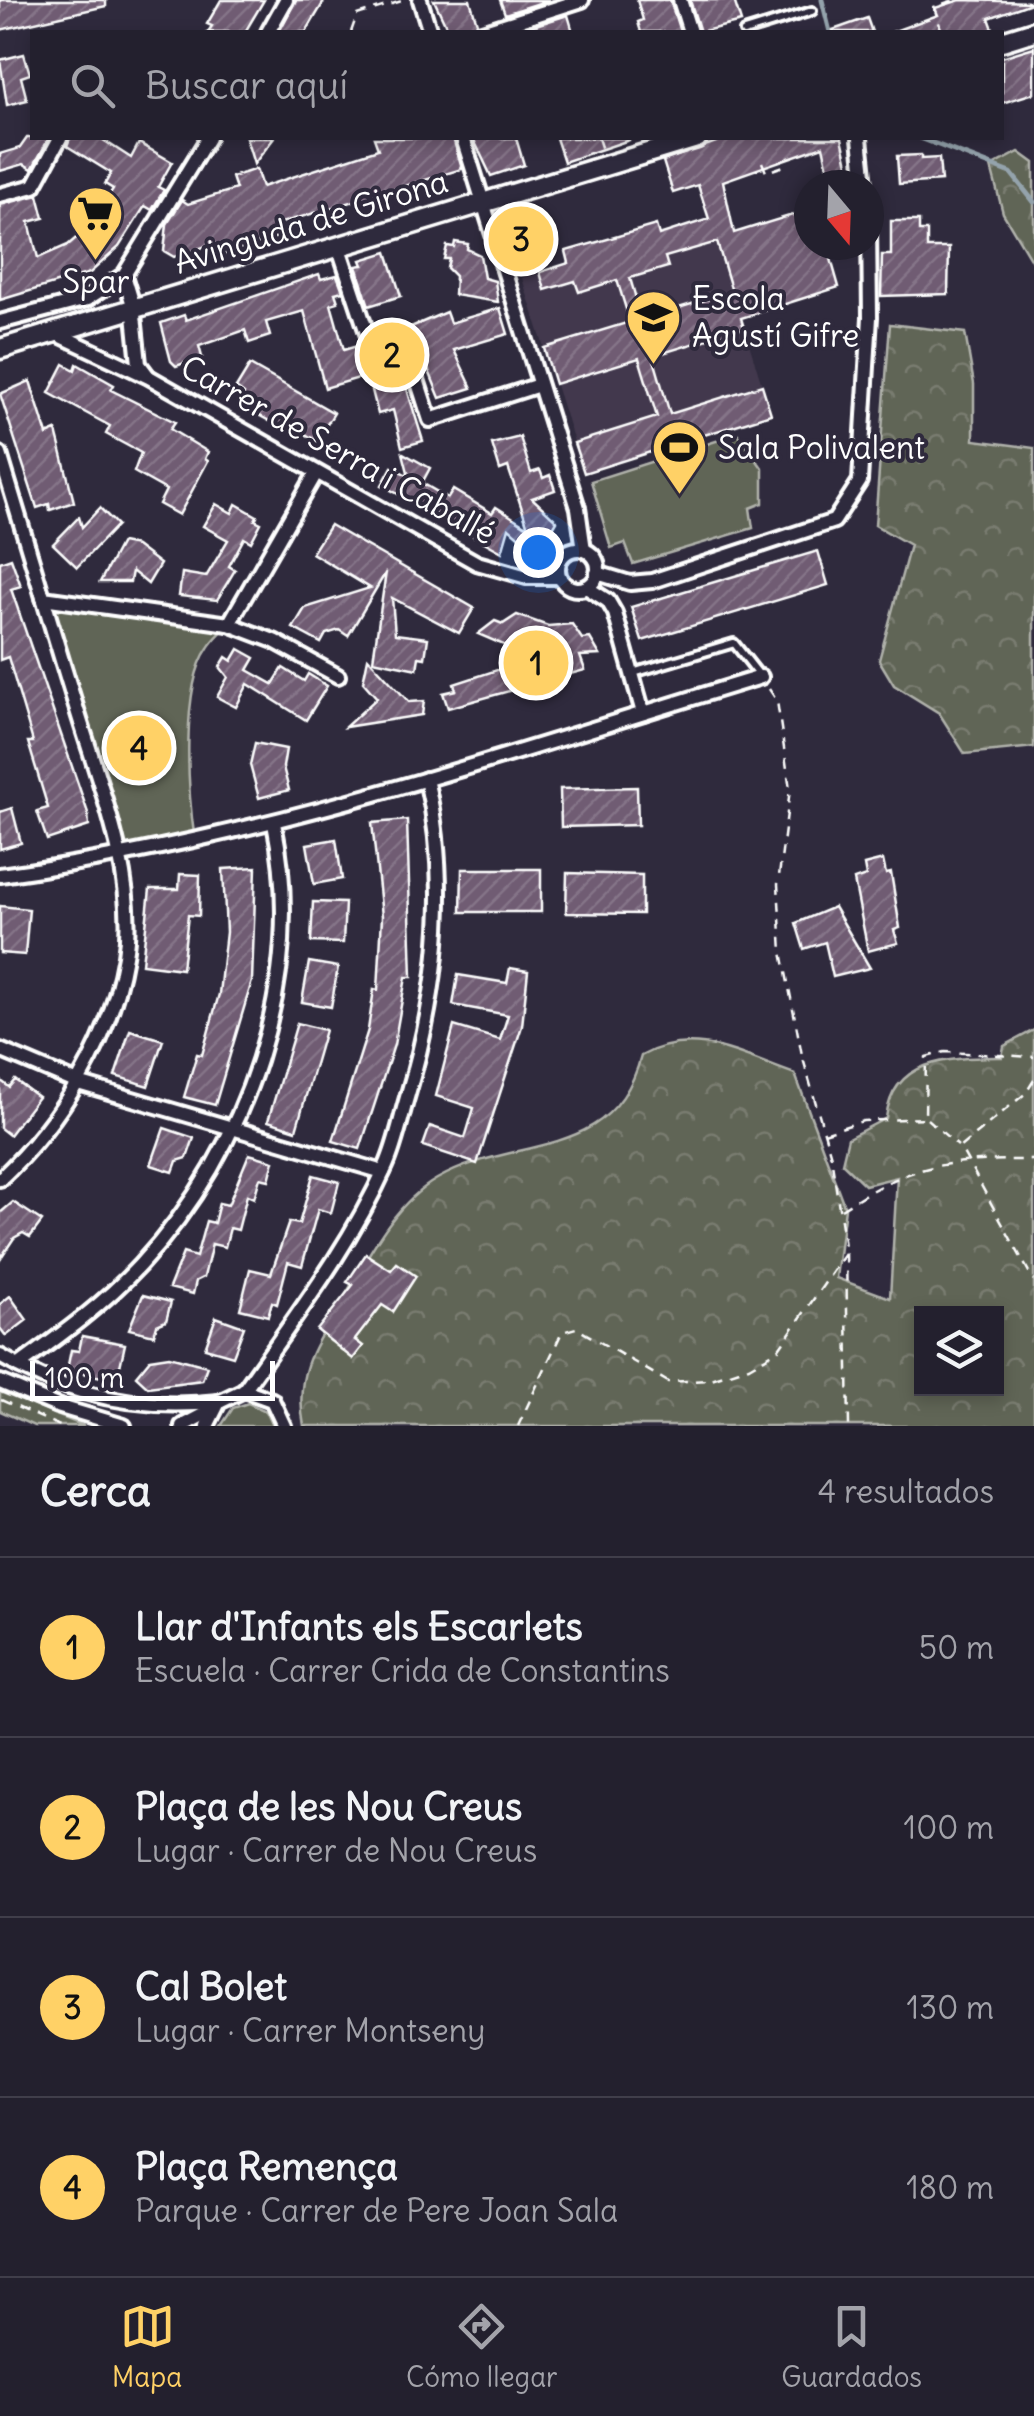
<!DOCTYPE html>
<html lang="es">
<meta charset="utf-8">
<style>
body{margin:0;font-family:Delius,sans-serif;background:#2b2836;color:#f1f3f6}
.controls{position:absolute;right:30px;bottom:30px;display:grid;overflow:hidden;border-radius:0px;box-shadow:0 5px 15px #0003}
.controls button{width:90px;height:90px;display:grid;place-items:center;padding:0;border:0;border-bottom:2px solid #403e4a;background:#23202e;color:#f1f3f6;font:50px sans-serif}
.compass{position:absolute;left:794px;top:170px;width:90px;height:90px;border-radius:50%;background:#23202e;box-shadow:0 5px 15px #0003;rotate:161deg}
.scale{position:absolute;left:30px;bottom:25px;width:245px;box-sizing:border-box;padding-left:10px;border:5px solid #fff;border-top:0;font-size:28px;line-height:35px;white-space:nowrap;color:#fff;-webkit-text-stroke:8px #2f2a3d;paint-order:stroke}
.you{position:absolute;left:538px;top:552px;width:35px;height:35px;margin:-25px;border:8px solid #fff;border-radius:50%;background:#1a73e8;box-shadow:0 0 0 15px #1a73e833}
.badge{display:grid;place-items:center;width:65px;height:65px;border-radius:50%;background:#ffd166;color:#111;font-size:32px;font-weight:700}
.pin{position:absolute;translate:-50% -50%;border:5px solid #fff;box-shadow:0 2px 10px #0006}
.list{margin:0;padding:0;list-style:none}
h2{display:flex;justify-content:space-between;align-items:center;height:130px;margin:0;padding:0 40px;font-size:42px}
h2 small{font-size:32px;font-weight:400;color:#a3a3aa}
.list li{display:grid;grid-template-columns:65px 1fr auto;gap:30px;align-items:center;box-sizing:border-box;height:180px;padding:0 40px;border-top:2px solid #403e4a}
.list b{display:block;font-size:38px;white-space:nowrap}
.list p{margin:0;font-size:32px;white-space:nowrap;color:#a3a3aa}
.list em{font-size:32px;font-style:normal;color:#a3a3aa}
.icon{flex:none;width:55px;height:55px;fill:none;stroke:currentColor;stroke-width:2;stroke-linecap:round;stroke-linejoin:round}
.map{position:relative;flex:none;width:1034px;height:1426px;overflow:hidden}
.search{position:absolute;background:#23202e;box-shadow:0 5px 15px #0003;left:30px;right:30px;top:30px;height:110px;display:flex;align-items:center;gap:25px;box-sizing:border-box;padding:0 35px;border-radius:0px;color:#a3a3aa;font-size:38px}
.sheet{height:850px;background:#23202e}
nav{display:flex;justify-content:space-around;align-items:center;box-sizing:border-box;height:140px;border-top:2px solid #403e4a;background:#23202e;font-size:28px;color:#a3a3aa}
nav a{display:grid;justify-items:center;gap:5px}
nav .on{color:#ffd166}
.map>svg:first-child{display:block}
.built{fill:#42394d}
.green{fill:#616557;stroke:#b0b2ab;stroke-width:2.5}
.forest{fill:url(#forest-crowns);stroke:#b0b2ab;stroke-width:2.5;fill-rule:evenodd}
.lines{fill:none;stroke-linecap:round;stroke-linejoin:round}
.stream{stroke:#94a3ac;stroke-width:5}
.building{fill:url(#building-hatch);stroke:#fff;stroke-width:2.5;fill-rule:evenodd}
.lane-casing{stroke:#fff;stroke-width:14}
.street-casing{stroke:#fff;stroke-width:20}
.secondary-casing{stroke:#fff;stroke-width:25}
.path{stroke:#fff;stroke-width:2.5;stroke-dasharray:10 8;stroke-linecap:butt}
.lane{stroke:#2f2a3d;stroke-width:6}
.street{stroke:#2f2a3d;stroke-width:12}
.secondary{stroke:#2f2a3d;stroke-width:18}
.labels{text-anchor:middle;stroke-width:8;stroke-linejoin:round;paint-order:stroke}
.street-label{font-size:32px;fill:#fff;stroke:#2f2a3d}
.poi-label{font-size:32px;fill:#fff;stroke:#2f2a3d;text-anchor:start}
</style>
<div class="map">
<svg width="1034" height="1426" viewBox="0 0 1034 1426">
<defs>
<pattern id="forest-crowns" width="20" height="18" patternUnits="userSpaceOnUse" patternTransform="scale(2.5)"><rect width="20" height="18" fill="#616557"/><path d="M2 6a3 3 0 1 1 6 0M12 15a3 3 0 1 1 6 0" fill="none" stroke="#797c70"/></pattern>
<pattern id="building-hatch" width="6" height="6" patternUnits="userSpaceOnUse" patternTransform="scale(2.5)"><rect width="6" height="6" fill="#6f5b73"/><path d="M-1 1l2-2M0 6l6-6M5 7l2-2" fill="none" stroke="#857488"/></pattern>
</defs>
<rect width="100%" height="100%" fill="#2f2a3d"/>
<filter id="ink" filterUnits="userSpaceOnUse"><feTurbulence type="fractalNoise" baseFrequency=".01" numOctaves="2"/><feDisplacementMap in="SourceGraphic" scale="20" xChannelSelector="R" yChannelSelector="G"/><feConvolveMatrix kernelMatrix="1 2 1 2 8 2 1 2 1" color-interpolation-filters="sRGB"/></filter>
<g filter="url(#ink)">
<!-- built -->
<polygon class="built" points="656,225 659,234 688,225 693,239 714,232 771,414 584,473 522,278 569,263 566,251"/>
<!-- green -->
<g class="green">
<polygon points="738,434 763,469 763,503 750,508 753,528 633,564 625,543 611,548 591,481"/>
<path d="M43 598 229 624C222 632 213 639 208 648 180 687 188 795 195 841L122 857Z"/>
<polygon points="0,1392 84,1426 34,1426 0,1411"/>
<polygon points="248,1403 266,1411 273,1426 221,1426 233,1408"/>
</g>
<!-- forest -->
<g class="forest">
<polygon points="1019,152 1034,163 1034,265 1003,213 991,167"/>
<polygon points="890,324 965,333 974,384 974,440 1034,448 1034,747 965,754 939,713 894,685 879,660 910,545 875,525"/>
<path d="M1034 1030V1426H304C294 1375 313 1348 339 1306 366 1261 390 1206 437 1179 513 1135 613 1163 641 1056 695 1026 742 1056 795 1074L845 1208 836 1278 890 1298 897 1177 865 1185 842 1163 848 1138 886 1118C893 1057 952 1058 1002 1057L1004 1046ZM922 1314H996V1388H922Z"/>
</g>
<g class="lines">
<!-- stream -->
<g class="stream">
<polyline points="822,0 830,32"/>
<polyline points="920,138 1011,173 1034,202"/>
</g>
</g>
<!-- building -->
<g class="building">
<polygon points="0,0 106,0 106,6 0,30"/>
<polygon points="221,0 264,0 245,32 208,32 212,26 207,24"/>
<polygon points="296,0 325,0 306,32 279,32"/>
<polygon points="434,0 470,0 477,23 472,32 449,32"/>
<polygon points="500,0 549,0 505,14"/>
<polygon points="637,0 670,0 680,32 641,32 638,22 643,20"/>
<polygon points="690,0 734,0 741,22 700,32"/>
<polygon points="960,0 1034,2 989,18 993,29 983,32 892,32 938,15 935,8"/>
<polygon points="568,15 573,32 513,32"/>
<polygon points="867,18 872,32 833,32 833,30"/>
<polygon points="1034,47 1034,93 1002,103 1002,57"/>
<polygon points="24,54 30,74 21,77 27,100 7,105 0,60"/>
<polygon points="27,138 49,138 32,169 24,164 0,171 0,154 20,148"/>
<polygon points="70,138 100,138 131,158 139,143 172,162 158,187 164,190 152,210 145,206 119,247 90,273 0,300 0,205 38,195 44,218 29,222 38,258 68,245 88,228 113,189 105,184 111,173 67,146"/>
<polygon points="246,138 274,138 254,164"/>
<polygon points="374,138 453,138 462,169 274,225 278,237 219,256 215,243 174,257 164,251 167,224 182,200 188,204 236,189 232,177 256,169 262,187 378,149"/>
<polygon points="473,138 516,138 524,165 491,176"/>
<polygon points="556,138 629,138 629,140 564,162"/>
<path d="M727 138H842L849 168 829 173 823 146 723 181 734 233 809 210V245H827L839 287 741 318 744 328 653 356 670 414 762 385 771 414 584 473 574 443 657 417 639 358 555 384 544 348 630 322 617 280 579 292 575 281 545 290 540 272 569 263 566 251 656 225 659 235 709 219 698 185 673 193 663 161ZM717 242 732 292 642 319 630 278 668 267 665 257Z"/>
<polygon points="921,155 921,159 939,158 941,181 899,184 897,156"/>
<polygon points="525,214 537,256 517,263 505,221"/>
<polygon points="891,221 919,221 919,231 927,231 927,248 949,248 948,294 881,296 882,255 891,255"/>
<polygon points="455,242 468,244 467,249 480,255 484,278 495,281 498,302 454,295 455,276 447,268 449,259 444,259 447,246 454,247"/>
<polygon points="387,252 401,296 369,306 356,266 363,265 361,260"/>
<polygon points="319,274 321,279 337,275 343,291 335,293 338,302 331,304 344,350 357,346 366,376 325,388 304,311 266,322 270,336 249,343 245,330 199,346 202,357 176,366 171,361 161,323 184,315 186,320"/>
<polygon points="500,308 508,334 454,350 472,388 440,398 411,327 446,312 450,323"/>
<polygon points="64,364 75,370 77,364 114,385 111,390 175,422 170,429 208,452 205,459 208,461 179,515 159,504 166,490 134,472 141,453 106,434 110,426 49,393"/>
<polygon points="250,365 334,413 317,441 289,424 286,430 240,405 244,394 236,388"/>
<polygon points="402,373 423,441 402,447 393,410 378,414 370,382"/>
<polygon points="30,381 47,435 56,431 74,502 50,510 49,504 37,508 0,394"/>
<polygon points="520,437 531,473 540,470 543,478 550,475 555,490 532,498 557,521 544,543 540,539 532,548 509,528 502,552 382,485 392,467 409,476 403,453 430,468 422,483 448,498 453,490 492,513 496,507 528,527 508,467 500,470 492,444"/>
<polygon points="216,504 232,513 236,504 257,516 255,520 261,523 251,542 244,538 229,566 235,570 217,600 179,596 182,573 206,577 228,540 203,526"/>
<polygon points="100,508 117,525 77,567 53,544 79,517 82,527"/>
<polygon points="330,525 474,608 459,633 392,598 395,634 428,638 425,658 419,657 417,669 373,660 386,572 348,636 339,630 326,634 321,643 293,628 305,608 370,588 312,553"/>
<polygon points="121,543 136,546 160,564 148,584 132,571 130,582 100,582"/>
<polygon points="818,551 828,585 642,641 631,607"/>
<polygon points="11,558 21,586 11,589 88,813 89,826 47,840 37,811 48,808 28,742 33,742 8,657 0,660 0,562"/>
<polygon points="517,615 548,626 572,624 582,639 590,638 600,655 580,656 585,670 448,708 443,693 456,690 454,684 534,658 478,634 495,621 503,624"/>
<polygon points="239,649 255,658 248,670 273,684 283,668 304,681 308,674 327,686 306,720 248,684 236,707 217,697 228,677 220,667 226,657 232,661"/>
<polygon points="368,658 409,702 424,701 422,715 345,727 377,698 363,682"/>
<polygon points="255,743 286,749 283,767 289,790 259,798 250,765"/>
<polygon points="637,787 638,825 561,827 560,789"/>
<polygon points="12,808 21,843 0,849 0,812"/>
<polygon points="407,820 412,977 406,977 394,1045 360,1149 333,1141 368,1030 374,989 378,990 382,916 372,823"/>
<polygon points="336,839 342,879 314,884 307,844"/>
<polygon points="883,860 886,874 891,873 900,928 894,930 898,943 868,951 854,880 866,876 864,865"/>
<polygon points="256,867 252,981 215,1105 184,1097 197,1054 202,1055 219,994 226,932 223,869"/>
<polygon points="462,869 541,869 541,912 461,912"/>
<polygon points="567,873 642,875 642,914 566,913"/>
<polygon points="180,874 200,875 199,916 188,915 182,969 142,964 150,889 179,889"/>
<polygon points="313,902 345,903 343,943 311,942"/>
<polygon points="0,906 29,909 25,955 0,953"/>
<polygon points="834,907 870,968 833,977 825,942 804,949 796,923"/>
<polygon points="309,962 338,967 331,1007 302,1002"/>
<polygon points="510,968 528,971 522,1026 477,1164 423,1146 430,1126 465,1138 474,1108 436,1096 454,1026 500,1040 508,1015 453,1005 458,975 507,983"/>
<polygon points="297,1023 325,1030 296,1130 268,1121"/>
<polygon points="130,1030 163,1040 148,1086 115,1076"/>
<polygon points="0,1080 9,1087 15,1080 38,1097 9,1135 0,1128"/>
<polygon points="164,1128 194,1138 187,1158 177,1161 173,1172 151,1165"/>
<polygon points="249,1154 274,1161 269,1180 260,1178 254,1198 247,1195 238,1230 230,1228 225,1247 212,1244 204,1277 196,1281 193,1294 169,1288 183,1253 196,1257 206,1221 214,1223 219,1203 228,1205"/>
<polygon points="313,1175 339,1182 331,1213 318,1209 302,1266 288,1262 277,1304 272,1302 268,1316 240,1309 250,1269 271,1274 289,1222 299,1224"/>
<polygon points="13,1202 42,1221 30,1237 23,1233 14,1238 0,1259 0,1213"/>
<polygon points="366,1254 391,1270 397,1263 416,1276 393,1312 382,1305 355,1340 363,1346 353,1359 317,1330 353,1285 347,1282"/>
<polygon points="143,1295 171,1302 166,1321 157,1325 154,1335 129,1329"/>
<polygon points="10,1296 27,1320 6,1336 0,1328 0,1304"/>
<polygon points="216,1317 244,1327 233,1356 205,1348"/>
<polygon points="82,1336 125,1344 117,1380 67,1370 71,1350 79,1351"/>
<polygon points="169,1356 207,1366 202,1380 148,1387 136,1376 150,1359"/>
</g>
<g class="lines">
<defs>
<g id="lane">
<polyline points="744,32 812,11"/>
<polyline points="633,673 734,643 760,676"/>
</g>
<g id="street">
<polyline points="420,0 430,32"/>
<polyline points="680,0 690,32"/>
<polyline points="268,32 286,0"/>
<polyline points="482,32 582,0"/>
<polyline points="463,138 578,508 584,550"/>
<polyline points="860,138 865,185"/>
<polyline points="0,195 34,186 60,138"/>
<polyline points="338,245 370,342"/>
<polyline points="0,322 87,299 124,275"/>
<polyline points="53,332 149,377 477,563 527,577 559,577"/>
<polyline points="413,367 430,420 539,385"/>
<polyline points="148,376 139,364 133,305 124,275 208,138"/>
<path d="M0 454C26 540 51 625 77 710 99 783 138 880 125 956 111 1040 62 1121 0 1179"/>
<circle cx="578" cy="569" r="20"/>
<polyline points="597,573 630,583 652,581 834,521 860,481 870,317 869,224"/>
<polyline points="586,587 608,601 615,613 643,713"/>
<polyline points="43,598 229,624 274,641 338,676"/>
<polyline points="229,624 315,475"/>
<path d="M0 875C261 840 510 753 761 677"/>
<polyline points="0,1050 78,1083 383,1172"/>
<path d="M0 1356C68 1396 141 1411 219 1402"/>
<path d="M18 1366C61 1335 104 1304 140 1265 248 1148 306 980 274 823"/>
<polyline points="0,1382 57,1406 124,1426"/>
<path d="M244 1390C295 1317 349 1248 386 1166 395 1146 400 1122 406 1101 437 998 451 885 426 779"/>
<polyline points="182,1426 212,1410"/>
<polyline points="207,1426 219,1402 244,1390 272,1400 284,1426"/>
</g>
<g id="secondary">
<polyline points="1002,41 1034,31"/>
<polyline points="0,349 697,138"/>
</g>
</defs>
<!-- lane casing -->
<use href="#lane" class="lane-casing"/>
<!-- street casing -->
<use href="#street" class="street-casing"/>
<!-- secondary casing -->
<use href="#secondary" class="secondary-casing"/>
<!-- path -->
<g class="path">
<polyline points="351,32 357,15 405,0"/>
<polyline points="942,32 934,7 954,0"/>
<polyline points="598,138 602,150"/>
<polyline points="762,162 766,172 784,166"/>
<polyline points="769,689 777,701 790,789 778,884 782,952 802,1055 831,1156 846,1253 849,1426"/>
<polyline points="1034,1080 1026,1093 960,1147 1034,1281"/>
<polyline points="927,1119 958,1146"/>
<polyline points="824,1133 863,1121 925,1118 926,1057 945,1052 1034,1057"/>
<path d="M841 1209C914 1162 949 1160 1034 1160"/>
<polyline points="1,1400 60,1426"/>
<polyline points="518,1426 562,1332 576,1328 668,1382 708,1380 749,1367 778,1350 845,1254"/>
</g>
<!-- lane -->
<use href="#lane" class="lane"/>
<!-- street -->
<use href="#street" class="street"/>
<!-- secondary -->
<use href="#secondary" class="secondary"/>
</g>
</g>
<!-- icons -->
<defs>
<symbol id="supermarket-pin" viewBox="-11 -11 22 30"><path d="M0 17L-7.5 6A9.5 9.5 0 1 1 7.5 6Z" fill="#ffd166" stroke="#2f2a3d"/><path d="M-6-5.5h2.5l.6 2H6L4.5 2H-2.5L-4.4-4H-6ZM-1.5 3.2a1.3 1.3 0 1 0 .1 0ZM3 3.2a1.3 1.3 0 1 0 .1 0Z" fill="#111"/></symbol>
<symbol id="school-pin" viewBox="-11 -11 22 30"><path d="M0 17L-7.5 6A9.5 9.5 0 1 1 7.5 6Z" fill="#ffd166" stroke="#2f2a3d"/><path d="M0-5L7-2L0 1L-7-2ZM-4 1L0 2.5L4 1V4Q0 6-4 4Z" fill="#111"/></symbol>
<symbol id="stadium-pin" viewBox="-11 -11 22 30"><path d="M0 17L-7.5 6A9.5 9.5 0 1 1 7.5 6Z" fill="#ffd166" stroke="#2f2a3d"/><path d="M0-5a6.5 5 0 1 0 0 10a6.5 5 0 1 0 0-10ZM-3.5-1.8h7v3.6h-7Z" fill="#111"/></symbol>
</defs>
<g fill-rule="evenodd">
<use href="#supermarket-pin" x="64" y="182" width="63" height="86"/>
<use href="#school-pin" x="622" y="286" width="63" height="86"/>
<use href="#stadium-pin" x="648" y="416" width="63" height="86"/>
</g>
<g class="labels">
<!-- street labels -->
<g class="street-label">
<text transform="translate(311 222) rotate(-17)" y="11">Avinguda de Girona</text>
<text transform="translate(338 450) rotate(29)" y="11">Carrer de Serra i Caballé</text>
</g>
<!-- poi labels -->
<g class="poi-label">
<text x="96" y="293" text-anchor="middle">Spar</text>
<text x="692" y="310">Escola<tspan x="692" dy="37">Agustí Gifre</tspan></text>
<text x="718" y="459">Sala Polivalent</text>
</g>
</g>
</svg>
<div class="controls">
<button><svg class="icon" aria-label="layers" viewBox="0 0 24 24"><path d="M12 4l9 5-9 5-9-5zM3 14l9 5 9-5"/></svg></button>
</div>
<svg class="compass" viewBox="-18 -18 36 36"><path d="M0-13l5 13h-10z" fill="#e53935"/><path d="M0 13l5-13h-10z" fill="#a3a3aa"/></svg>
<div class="scale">100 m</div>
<div class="you"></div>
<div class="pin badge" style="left:536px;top:663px">1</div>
<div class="pin badge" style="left:392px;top:355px">2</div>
<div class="pin badge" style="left:521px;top:239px">3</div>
<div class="pin badge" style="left:139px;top:748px">4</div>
<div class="search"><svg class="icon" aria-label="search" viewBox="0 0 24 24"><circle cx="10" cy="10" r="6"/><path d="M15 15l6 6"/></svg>Buscar aquí</div>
</div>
<section class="sheet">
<h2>Cerca<small>4 resultados</small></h2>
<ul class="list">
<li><span class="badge">1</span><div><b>Llar d'Infants els Escarlets</b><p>Escuela · Carrer Crida de Constantins</p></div><em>50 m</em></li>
<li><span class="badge">2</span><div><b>Plaça de les Nou Creus</b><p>Lugar · Carrer de Nou Creus</p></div><em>100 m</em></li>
<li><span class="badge">3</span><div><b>Cal Bolet</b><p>Lugar · Carrer Montseny</p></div><em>130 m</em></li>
<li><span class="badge">4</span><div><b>Plaça Remença</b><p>Parque · Carrer de Pere Joan Sala</p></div><em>180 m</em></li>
</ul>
</section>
<nav>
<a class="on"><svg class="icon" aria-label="map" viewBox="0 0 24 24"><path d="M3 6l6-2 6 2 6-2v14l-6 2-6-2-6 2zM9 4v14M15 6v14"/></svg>Mapa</a>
<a><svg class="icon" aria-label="directions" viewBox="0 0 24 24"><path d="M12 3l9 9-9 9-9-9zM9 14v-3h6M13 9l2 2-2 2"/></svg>Cómo llegar</a>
<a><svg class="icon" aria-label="saved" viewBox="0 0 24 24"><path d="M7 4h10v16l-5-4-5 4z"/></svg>Guardados</a>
</nav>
